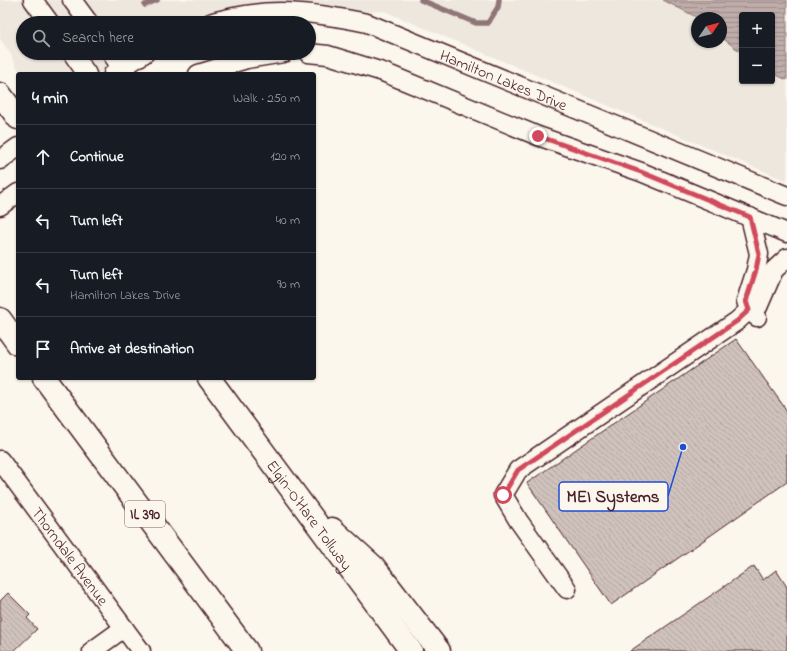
<!DOCTYPE html>
<meta charset="utf-8">
<style>
body{margin:0;font-family:"Indie Flower",sans-serif;background:#20242c;color:#f1f3f6}
.controls{position:absolute;right:12px;top:12px;display:grid;overflow:hidden;border-radius:4px;box-shadow:0 1px 3px #0004}
.controls button{width:36px;height:36px;display:grid;place-items:center;padding:0;border:0;border-bottom:1px solid #363941;background:#171b24;color:#f1f3f6;font:20px sans-serif}
.compass{position:absolute;left:691px;top:12px;width:36px;height:36px;border-radius:50%;background:#171b24;box-shadow:0 1px 3px #0004;rotate:55deg}
.stop{position:absolute;width:12px;height:12px;margin:-9px;border:3px solid #d1495b;border-radius:50%;background:#fff}
.stop.end{background:#d1495b;border-color:#fff;box-shadow:0 1px 4px #0008}
.list{margin:0;padding:0;list-style:none}
h2{display:flex;justify-content:space-between;align-items:center;height:52px;margin:0;padding:0 16px;font-size:17px}
h2 small{font-size:13px;font-weight:400;color:#9ea1a6}
.list li{display:grid;grid-template-columns:26px 1fr auto;gap:12px;align-items:center;box-sizing:border-box;height:64px;padding:0 16px;border-top:1px solid #363941}
.list b{display:block;font-size:15px;white-space:nowrap}
.list p{margin:0;font-size:13px;white-space:nowrap;color:#9ea1a6}
.list em{font-size:13px;font-style:normal;color:#9ea1a6}
.icon{flex:none;width:22px;height:22px;fill:none;stroke:currentColor;stroke-width:2;stroke-linecap:round;stroke-linejoin:round}
.map{position:relative;flex:none;width:787px;height:651px;overflow:hidden}
.search{position:absolute;background:#171b24;box-shadow:0 1px 3px #0004;left:16px;top:16px;width:300px;height:44px;display:flex;align-items:center;gap:10px;box-sizing:border-box;padding:0 14px;border-radius:22px;color:#9ea1a6;font-size:15px}
.panel{position:absolute;background:#171b24;box-shadow:0 1px 3px #0004;left:16px;top:72px;width:300px;height:308px;border-radius:4px}
.map>svg:first-child{display:block}
.built{fill:#eee7de;fill-rule:evenodd}
.water{fill:url(#water-rules);stroke:#907477}
.lines{fill:none;stroke-linecap:round;stroke-linejoin:round}
.stream{stroke:#907477;stroke-width:5.5}
.building{fill:url(#building-back-hatch);stroke:#4a1f2b}
.minor-casing{stroke:#4a1f2b;stroke-width:21}
.highway-casing{stroke:#4a1f2b;stroke-width:25}
.minor{stroke:#fbf7ec;stroke-width:18}
.highway{stroke:#fbf7ec;stroke-width:22}
.route{stroke:#d1495b;stroke-width:5}
.labels{text-anchor:middle;stroke-width:3.5;stroke-linejoin:round;paint-order:stroke}
.shield{fill:#fbf7ec;stroke:#7f6065;stroke-width:1}
.shield-label{font-size:15px;font-weight:bold;fill:#4a1f2b}
.street-label{font-size:16px;fill:#4a1f2b;stroke:#fbf7ec}
.leader{fill:none;stroke:#1d4ed8;stroke-width:1.5}
.callout-dot{fill:#1d4ed8;stroke:#fbf7ec;stroke-width:1.5}
.callout{fill:#fbf7ec;stroke:#1d4ed8;stroke-width:1.5}
.callout-label{font-size:17px;text-anchor:middle;font-weight:bold;fill:#4a1f2b}
</style>
<div class="map">
<svg width="787" height="651" viewBox="0 0 787 651">
<defs>
<pattern id="water-rules" width="6" height="5" patternUnits="userSpaceOnUse"><rect width="6" height="5" fill="#bfadaa"/><path d="M0 2.5h6" fill="none" stroke="#9d8c8b"/></pattern>
<pattern id="building-back-hatch" width="6" height="6" patternUnits="userSpaceOnUse"><rect width="6" height="6" fill="#cfc2bc"/><path d="M-1 5l2 2M0 0l6 6M5-1l2 2" fill="none" stroke="#b3a6a2"/></pattern>
</defs>
<rect width="100%" height="100%" fill="#fbf7ec"/>
<filter id="ink" filterUnits="userSpaceOnUse"><feTurbulence type="fractalNoise" baseFrequency=".025" numOctaves="2"/><feDisplacementMap in="SourceGraphic" scale="8" xChannelSelector="R" yChannelSelector="G"/><feConvolveMatrix kernelMatrix="1 2 1 2 8 2 1 2 1" color-interpolation-filters="sRGB"/></filter>
<g filter="url(#ink)">
<!-- built -->
<path class="built" d="M0 0H787V181L384 11 195 20 189 23H23V53H139L104 74H20L10 53 0 39ZM742 15H772V81H742ZM697 18H721V42H697Z"/>
<!-- water -->
<polygon class="water" points="663,0 787,0 787,80 772,73 772,15 742,15 742,53 721,37 721,18 698,18"/>
<g class="lines">
<!-- stream -->
<g class="stream">
<polyline points="421,0 476,23 488,23 498,7 499,0"/>
<polyline points="145,5 157,0"/>
</g>
</g>
<!-- building -->
<g class="building">
<polygon points="736,339 787,411 787,482 611,605 527,483"/>
<polygon points="754,566 763,580 776,570 787,587 787,651 630,651"/>
<polygon points="8,593 30,615 27,618 37,629 14,651 0,651 0,601"/>
</g>
<g class="lines">
<defs>
<g id="minor">
<polyline points="33,0 50,23"/>
<polyline points="72,0 89,23"/>
<path id="s1" d="M210 23C218 20 226 19 234 17 279 7 323 14 367 23L787 196"/>
<polyline points="72,53 87,74"/>
<polyline points="111,53 126,74"/>
<polyline points="308,53 328,55 383,72 538,136 641,172 787,233"/>
<polyline points="113,74 145,53"/>
<polyline points="198,74 247,59 284,53"/>
<polyline points="0,160 18,147"/>
<polyline points="0,206 18,193"/>
<polyline points="750,217 759,254 756,270 746,301 749,310 758,307 774,270 787,258"/>
<path id="s2" d="M0 460 141 651"/>
<polyline points="567,589 518,520 503,495 518,470 737,321 749,310 757,317"/>
<polyline points="92,651 124,628"/>
</g>
<g id="highway">
<polyline points="0,94 18,118"/>
<polyline points="0,319 18,344"/>
<polyline points="44,378 247,651"/>
<path id="s3" d="M209 378 411 651"/>
<polyline points="332,529 374,567 439,651"/>
</g>
</defs>
<!-- minor casing -->
<use href="#minor" class="minor-casing"/>
<!-- highway casing -->
<use href="#highway" class="highway-casing"/>
<!-- minor -->
<use href="#minor" class="minor"/>
<!-- highway -->
<use href="#highway" class="highway"/>
</g>
</g>
<g class="lines" filter="url(#ink)">
<!-- route -->
<polyline class="route" points="503,495 518,470 737,321 749,310 746,301 756,270 759,254 750,217 641,172 538,136"/>
</g>
<g class="labels">
<!-- shield labels -->
<rect class="shield" x="125" y="501" width="40" height="26" rx="3"/>
<g class="shield-label">
<text x="145" y="519">IL 390</text>
</g>
<!-- street labels -->
<g class="street-label">
<text dy="6" stroke="none"><textPath href="#s1" startOffset="307">Hamilton Lakes Drive</textPath></text>
<text dy="6" stroke="none"><textPath href="#s3" startOffset="170">Elgin-O'Hare Tollway</textPath></text>
<text dy="6" stroke="none"><textPath href="#s2" startOffset="119">Thorndale Avenue</textPath></text>
</g>
</g>
<!-- callouts -->
<path class="leader" d="M683 447L668 496"/>
<circle class="callout-dot" cx="683" cy="447" r="4"/>
<rect class="callout" x="559" y="482" width="109" height="29" rx="4"/>
<g class="callout-label">
<text x="613" y="502">MEI Systems</text>
</g>
</svg>
<div class="controls">
<button>+</button>
<button>−</button>
</div>
<svg class="compass" viewBox="-18 -18 36 36"><path d="M0-13l5 13h-10z" fill="#e53935"/><path d="M0 13l5-13h-10z" fill="#9ea1a6"/></svg>
<div class="stop" style="left:503px;top:495px"></div>
<div class="stop end" style="left:538px;top:136px"></div>
<div class="search"><svg class="icon" aria-label="search" viewBox="0 0 24 24"><circle cx="10" cy="10" r="6"/><path d="M15 15l6 6"/></svg>Search here</div>
<section class="panel">
<h2>4 min<small>Walk · 250 m</small></h2>
<ul class="list">
<li><svg class="icon" aria-label="ahead" viewBox="0 0 24 24"><path d="M12 20V5M6 11l6-6 6 6"/></svg><div><b>Continue</b></div><em>120 m</em></li>
<li><svg class="icon" aria-label="left" viewBox="0 0 24 24"><path d="M17 20v-9H6M10 6l-5 5 5 5"/></svg><div><b>Turn left</b></div><em>40 m</em></li>
<li><svg class="icon" aria-label="left" viewBox="0 0 24 24"><path d="M17 20v-9H6M10 6l-5 5 5 5"/></svg><div><b>Turn left</b><p>Hamilton Lakes Drive</p></div><em>90 m</em></li>
<li><svg class="icon" aria-label="arrive" viewBox="0 0 24 24"><path d="M6 21V4h12l-3 4 3 4H6"/></svg><div><b>Arrive at destination</b></div></li>
</ul>
</section>
</div>
